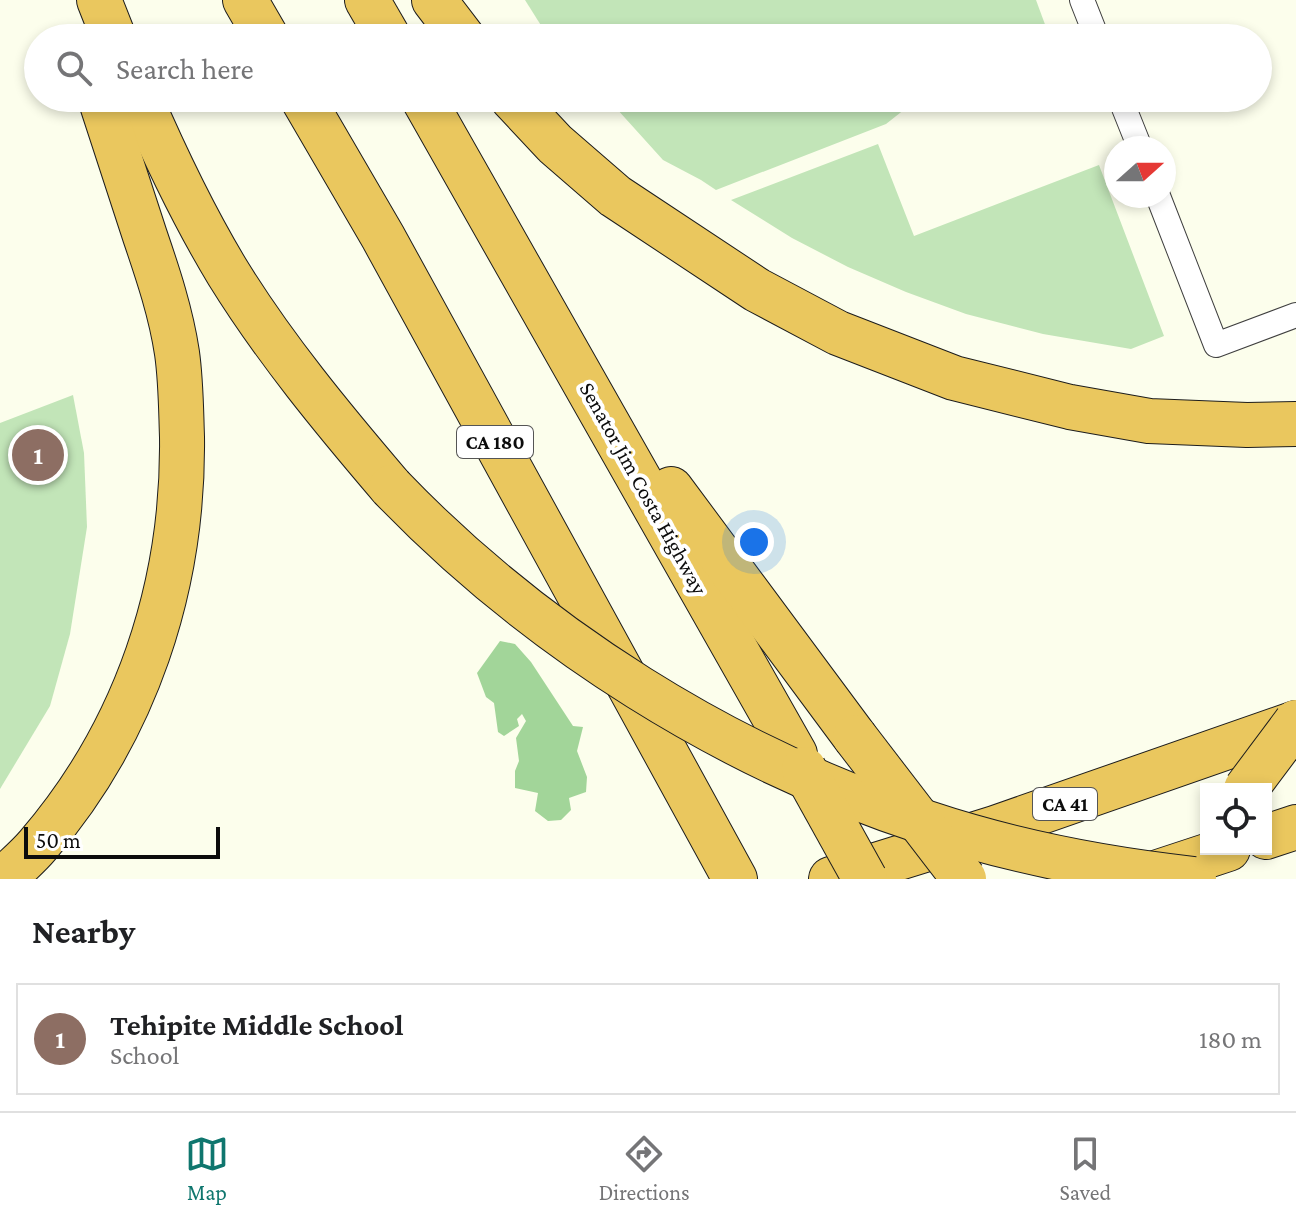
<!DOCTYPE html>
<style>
body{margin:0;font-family:"Crimson Pro",serif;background:#f2f2f2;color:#202124}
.controls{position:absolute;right:24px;bottom:24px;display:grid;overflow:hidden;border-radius:0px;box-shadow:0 4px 12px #0003}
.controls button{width:72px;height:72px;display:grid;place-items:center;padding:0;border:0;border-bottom:2px solid #e0e0e0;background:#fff;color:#202124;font:40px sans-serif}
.compass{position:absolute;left:1104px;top:136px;width:72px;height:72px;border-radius:50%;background:#fff;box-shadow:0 4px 12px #0003;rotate:69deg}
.scale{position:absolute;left:24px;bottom:20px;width:196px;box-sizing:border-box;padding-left:8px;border:4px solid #0c0c0c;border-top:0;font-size:22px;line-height:28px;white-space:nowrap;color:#0c0c0c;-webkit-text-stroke:6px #fff;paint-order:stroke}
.you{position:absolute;left:754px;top:542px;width:28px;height:28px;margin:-20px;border:6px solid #fff;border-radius:50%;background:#1a73e8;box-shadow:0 0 0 12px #1a73e833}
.badge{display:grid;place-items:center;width:52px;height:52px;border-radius:50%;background:#0f766e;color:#fff;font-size:26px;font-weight:700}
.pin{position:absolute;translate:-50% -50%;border:4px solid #fff;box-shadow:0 2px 8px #0006}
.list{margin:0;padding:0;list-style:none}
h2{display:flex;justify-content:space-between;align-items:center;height:104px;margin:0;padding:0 32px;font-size:34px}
h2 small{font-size:26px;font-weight:400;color:#757577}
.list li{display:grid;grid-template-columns:52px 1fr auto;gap:24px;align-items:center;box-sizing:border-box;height:112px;margin:0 16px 16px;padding:0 16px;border:2px solid #e0e0e0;border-radius:0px}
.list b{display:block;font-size:30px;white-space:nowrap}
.list p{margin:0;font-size:26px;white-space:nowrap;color:#757577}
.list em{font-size:26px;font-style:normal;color:#757577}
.icon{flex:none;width:44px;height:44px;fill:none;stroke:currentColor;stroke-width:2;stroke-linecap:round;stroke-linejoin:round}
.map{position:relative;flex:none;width:1296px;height:879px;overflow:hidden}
.search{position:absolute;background:#fff;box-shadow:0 4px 12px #0003;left:24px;right:24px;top:24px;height:88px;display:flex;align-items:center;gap:20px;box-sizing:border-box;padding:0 28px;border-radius:44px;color:#757577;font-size:30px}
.sheet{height:232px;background:#fff}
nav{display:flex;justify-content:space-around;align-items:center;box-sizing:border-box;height:112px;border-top:2px solid #e0e0e0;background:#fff;font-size:22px;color:#757577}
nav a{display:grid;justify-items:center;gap:4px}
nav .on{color:#0f766e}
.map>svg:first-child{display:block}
.green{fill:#c2e5b8}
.forest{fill:#a2d599}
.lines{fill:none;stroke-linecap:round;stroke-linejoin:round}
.street-casing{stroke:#3f3f3f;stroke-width:26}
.highway-casing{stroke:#1d1d1d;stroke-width:46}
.street{stroke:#fff;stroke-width:24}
.highway{stroke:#eac75e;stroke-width:44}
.highway-bridge-casing{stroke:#1d1d1d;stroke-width:46;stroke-linecap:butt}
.highway-bridge{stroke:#eac75e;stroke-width:44}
.labels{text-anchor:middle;stroke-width:8;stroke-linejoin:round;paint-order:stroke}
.shield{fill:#fff;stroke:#555;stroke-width:2}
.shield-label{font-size:20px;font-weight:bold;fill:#0c0c0c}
.street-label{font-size:22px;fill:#0c0c0c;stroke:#fff}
</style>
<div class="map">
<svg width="1296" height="879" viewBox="0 0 1296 879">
<rect width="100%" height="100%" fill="#fcfeec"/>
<!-- green -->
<g class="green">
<polygon points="525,0 1036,0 1050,38 552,38 542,27"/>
<polygon points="607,98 919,98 886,124 716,190 701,180 663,160"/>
<polygon points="878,144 914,236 1099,165 1164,336 1131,349 1043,334 966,314 906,292 848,267 792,238 731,200"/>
<polygon points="73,395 84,453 87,527 70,634 50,706 0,789 0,423"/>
</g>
<!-- forest -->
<polygon class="forest" points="500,641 515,644 531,662 573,726 583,727 577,751 587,777 586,792 569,798 571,810 561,820 548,821 535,811 538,793 515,788 515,771 519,761 516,738 526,721 522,714 517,719 519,726 504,736 498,732 494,703 486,697 477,673"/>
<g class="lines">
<defs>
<g id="street">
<polyline points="1082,0 1097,38"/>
<polyline points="1120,98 1140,148"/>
<polyline points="1158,196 1216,345 1296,315"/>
</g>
<g id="highway">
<polyline points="99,0 114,38"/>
<polyline points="245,0 267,38"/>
<polyline points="367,0 389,38"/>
<polyline points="434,0 463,38"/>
<path d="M140 98C166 158 194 217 228 273 275 349 333 419 391 487"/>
<polyline points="302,98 383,237 735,879"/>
<polyline points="423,98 795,754"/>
<polyline points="512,98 555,144 615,196 757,290 838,333 954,378 1070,407 1149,421 1247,425 1296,424"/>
<polyline points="671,489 855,737"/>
<polyline points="1266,837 1296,827"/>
<polyline points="1143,877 1228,849"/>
<path d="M3 879C15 868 28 857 38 845 136 731 184 587 182 437 181 409 181 381 177 353 171 313 158 274 145 236 130 190 115 144 100 98"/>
<polyline points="831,879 995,828 1296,723"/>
</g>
</defs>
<!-- street casing -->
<use href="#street" class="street-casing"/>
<!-- highway casing -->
<use href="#highway" class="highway-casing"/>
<!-- street -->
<use href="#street" class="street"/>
<!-- highway -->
<use href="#highway" class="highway"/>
<defs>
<g id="highway-bridge">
<path d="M391 487C536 638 728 759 927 823 1014 852 1103 869 1194 879"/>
<polyline points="855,737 964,879"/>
<polyline points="804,769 865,879"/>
<polyline points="1246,789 1296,722"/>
</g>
</defs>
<!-- highway-bridge casing -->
<use href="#highway-bridge" class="highway-bridge-casing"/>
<!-- highway-bridge -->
<use href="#highway-bridge" class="highway-bridge"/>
</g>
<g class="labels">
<!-- shield labels -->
<g class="shield">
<rect x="457" y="426" width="76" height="32" rx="6"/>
<rect x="1033" y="788" width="64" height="32" rx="6"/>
</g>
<g class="shield-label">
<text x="495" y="449">CA 180</text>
<text x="1065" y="811">CA 41</text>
</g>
<!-- street labels -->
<g class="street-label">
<text transform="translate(644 488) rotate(61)" y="8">Senator Jim Costa Highway</text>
</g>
</g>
</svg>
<div class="controls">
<button><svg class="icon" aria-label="locate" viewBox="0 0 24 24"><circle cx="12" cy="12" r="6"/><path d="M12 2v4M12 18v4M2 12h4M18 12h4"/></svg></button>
</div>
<svg class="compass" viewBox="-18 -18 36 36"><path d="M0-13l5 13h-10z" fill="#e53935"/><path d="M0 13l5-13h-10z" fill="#757577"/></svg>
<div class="scale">50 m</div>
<div class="you"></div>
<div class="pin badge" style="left:38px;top:455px;background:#8d6e63">1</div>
<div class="search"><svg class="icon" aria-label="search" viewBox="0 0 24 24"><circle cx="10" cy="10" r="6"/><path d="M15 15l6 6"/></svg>Search here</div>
</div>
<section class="sheet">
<h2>Nearby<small></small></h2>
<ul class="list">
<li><span class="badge" style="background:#8d6e63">1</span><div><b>Tehipite Middle School</b><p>School</p></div><em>180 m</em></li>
</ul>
</section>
<nav>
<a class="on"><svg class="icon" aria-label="map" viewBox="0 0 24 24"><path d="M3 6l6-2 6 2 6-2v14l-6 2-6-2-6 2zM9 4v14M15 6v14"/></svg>Map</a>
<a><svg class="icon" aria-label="directions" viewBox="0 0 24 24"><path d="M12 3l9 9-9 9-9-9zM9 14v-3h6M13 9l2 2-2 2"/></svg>Directions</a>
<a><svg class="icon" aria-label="saved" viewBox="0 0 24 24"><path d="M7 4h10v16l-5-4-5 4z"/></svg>Saved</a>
</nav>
